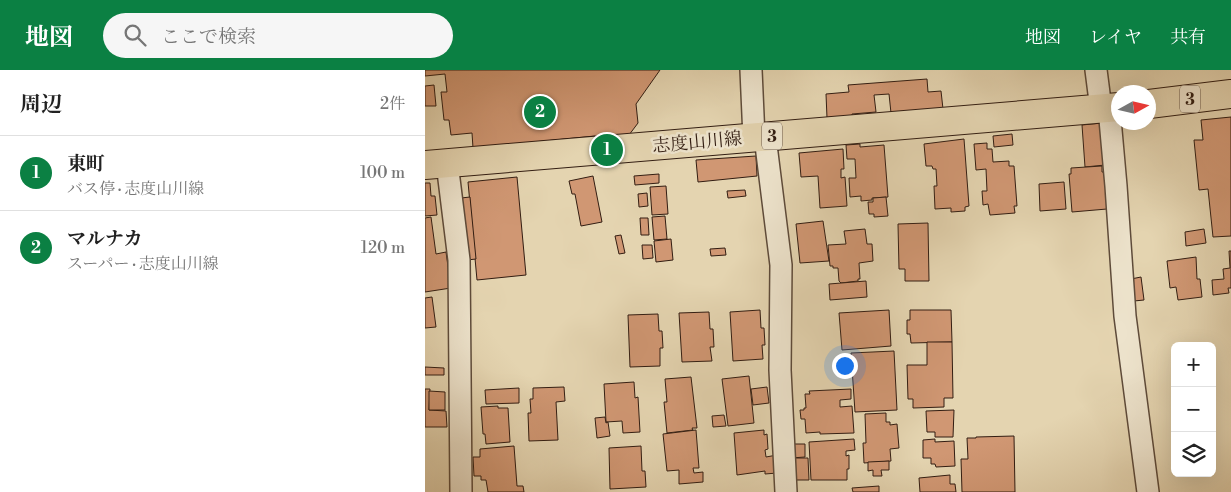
<!DOCTYPE html>
<html lang="ja">
<meta charset="utf-8">
<style>
body{margin:0;font-family:"Libre Bodoni","Noto Serif JP",serif;background:#f6f6f6;color:#222}
.controls{position:absolute;right:15px;bottom:15px;display:grid;overflow:hidden;border-radius:8px;box-shadow:0 5px 20px #0002}
.controls button{width:45px;height:45px;display:grid;place-items:center;padding:0;border:0;border-bottom:1px solid #e0e0e0;background:#fff;color:#222;font:25px sans-serif}
.compass{position:absolute;left:686px;top:15px;width:45px;height:45px;border-radius:50%;background:#fff;box-shadow:0 5px 20px #0002;rotate:82deg}
.you{position:absolute;left:419px;top:295px;width:18px;height:18px;margin:-12px;border:4px solid #fff;border-radius:50%;background:#1a73e8;box-shadow:0 0 0 8px #1a73e833}
.badge{display:grid;place-items:center;width:32px;height:32px;border-radius:50%;background:#0b8043;color:#fff;font-size:16px;font-weight:700}
.pin{position:absolute;translate:-50% -50%;border:2px solid #fff;box-shadow:0 1px 5px #0006}
.list{margin:0;padding:0;list-style:none}
h2{display:flex;justify-content:space-between;align-items:center;height:65px;margin:0;padding:0 20px;font-size:21px}
h2 small{font-size:16px;font-weight:400;color:#767676}
.list li{display:grid;grid-template-columns:32px 1fr auto;gap:15px;align-items:center;box-sizing:border-box;height:75px;padding:0 20px;border-top:1px solid #e0e0e0}
.list b{display:block;font-size:19px;white-space:nowrap}
.list p{margin:0;font-size:16px;white-space:nowrap;color:#767676}
.list em{font-size:16px;font-style:normal;color:#767676}
.icon{flex:none;width:28px;height:28px;fill:none;stroke:currentColor;stroke-width:2;stroke-linecap:round;stroke-linejoin:round}
.map{position:relative;flex:none;width:806px;height:422px;overflow:hidden}
header{display:flex;align-items:center;gap:30px;box-sizing:border-box;height:70px;padding:0 25px;background:#0b8043;color:#fff}
header strong{font-size:24px}
nav{display:flex;gap:28px;margin-inline-start:auto;font-size:18px}
.search{width:350px;height:45px;background:#f6f6f6;display:flex;align-items:center;gap:12px;box-sizing:border-box;padding:0 18px;border-radius:28px;color:#767676;font-size:19px}
main{display:flex}
aside{flex:1;background:#fff}
.map>svg:first-child{display:block}
.building{fill:#d09773;stroke:#321d12}
.lines{fill:none;stroke-linecap:round;stroke-linejoin:round}
.minor-casing{stroke:#5e4b3a;stroke-width:24}
.major-casing{stroke:#321d12;stroke-width:30}
.minor{stroke:#ede3cc;stroke-width:21}
.major{stroke:#e4d4b0;stroke-width:28}
.labels{text-anchor:middle;stroke-width:5;stroke-linejoin:round;paint-order:stroke}
.shield{fill:#ede3cc;stroke:#6a584a;stroke-width:1}
.shield-label{font-size:16px;font-weight:bold;fill:#321d12}
.street-label{font-size:18px;fill:#321d12;stroke:#ede3cc}
</style>
<header>
<strong>地図</strong>
<div class="search"><svg class="icon" aria-label="search" viewBox="0 0 24 24"><circle cx="10" cy="10" r="6"/><path d="M15 15l6 6"/></svg>ここで検索</div>
<nav><a>地図</a><a>レイヤ</a><a>共有</a></nav>
</header>
<main>
<aside>
<h2>周辺<small>2件</small></h2>
<ul class="list">
<li><span class="badge">1</span><div><b>東町</b><p>バス停 · 志度山川線</p></div><em>100 m</em></li>
<li><span class="badge">2</span><div><b>マルナカ</b><p>スーパー · 志度山川線</p></div><em>120 m</em></li>
</ul>
</aside>
<div class="map">
<svg width="806" height="422" viewBox="0 0 806 422">
<rect width="100%" height="100%" fill="#e4d4b0"/>
<filter id="stains"><feTurbulence type="fractalNoise" baseFrequency=".004" numOctaves="4"/><feColorMatrix values="0 0 0 0 .2 0 0 0 0 .09 0 0 0 0 .02 0 0 0 .5 -.17"/></filter>
<radialGradient id="worn" r=".72"><stop offset=".6" stop-color="#630" stop-opacity="0"/><stop offset="1" stop-color="#630" stop-opacity=".3"/></radialGradient>
<!-- building -->
<g class="building">
<polygon points="0,0 235,0 211,34 213,53 204,65 170,68 170,66 48,78 47,63 26,65 24,50 19,50 16,22 22,22 20,4 0,6"/>
<polygon points="502,9 503,22 516,21 518,39 466,43 464,24 449,25 451,42 427,44 427,46 402,48 401,24 424,22 423,15"/>
<polygon points="9,15 11,36 0,36 0,16"/>
<polygon points="806,47 806,166 788,167 783,119 774,120 769,70 778,70 776,50"/>
<polygon points="677,53 680,95 660,97 657,55"/>
<polygon points="587,64 588,75 569,77 568,66"/>
<polygon points="539,69 544,136 540,137 540,141 526,142 526,138 510,139 509,116 512,116 511,99 508,99 507,96 501,96 499,74"/>
<polygon points="562,73 562,79 567,79 568,92 584,91 584,96 589,96 592,136 589,136 590,143 565,145 563,134 558,135 557,121 562,121 561,99 551,100 549,74"/>
<polygon points="435,74 435,77 459,75 463,127 447,128 447,130 436,131 436,126 425,127 424,108 431,108 430,89 422,89 421,75"/>
<polygon points="418,79 419,99 416,99 416,108 420,107 422,136 395,138 393,106 376,107 374,83"/>
<polygon points="331,86 332,106 273,112 271,90"/>
<polygon points="677,96 677,102 680,102 682,139 647,142 644,104 646,104 646,98"/>
<polygon points="234,104 234,113 210,115 209,106"/>
<polygon points="168,106 177,152 156,156 150,124 147,124 144,111"/>
<polygon points="92,107 101,205 52,210 43,112"/>
<polygon points="639,112 641,139 615,141 614,114"/>
<polygon points="0,113 5,113 6,126 10,126 12,145 0,146"/>
<polygon points="241,116 243,144 227,145 225,117"/>
<polygon points="320,120 321,126 303,128 302,121"/>
<polygon points="222,123 223,136 214,137 213,124"/>
<polygon points="45,127 51,189 42,190 36,128"/>
<polygon points="461,127 463,146 449,147 449,144 444,144 443,132 448,132 448,128"/>
<polygon points="240,146 242,169 229,170 227,147"/>
<polygon points="6,147 11,184 21,182 26,218 0,222 0,148"/>
<polygon points="215,148 223,148 224,165 216,165"/>
<polygon points="398,151 404,191 375,193 371,154"/>
<polygon points="503,153 504,211 480,211 480,199 474,199 473,154"/>
<polygon points="440,159 442,174 447,174 448,191 434,193 435,209 433,209 433,211 416,213 414,211 413,198 408,198 408,196 405,196 403,175 421,174 419,161"/>
<polygon points="779,159 781,173 761,176 760,162"/>
<polygon points="196,165 200,183 194,184 190,166"/>
<polygon points="246,169 248,190 231,192 229,171"/>
<polygon points="217,175 227,175 228,188 218,189"/>
<polygon points="300,178 301,185 286,186 285,179"/>
<polygon points="804,181 806,181 806,218 803,218 804,223 788,225 787,210 799,209 798,199 805,198"/>
<polygon points="771,187 772,209 775,209 777,227 753,230 751,217 745,218 742,191"/>
<polygon points="716,207 719,230 709,231 706,209"/>
<polygon points="441,211 442,227 405,230 404,214"/>
<polygon points="7,227 11,257 0,258 0,228"/>
<polygon points="335,240 336,258 339,258 340,275 337,275 338,289 308,291 305,242"/>
<polygon points="464,240 466,276 417,280 414,243"/>
<polygon points="485,240 526,240 527,272 486,273 485,264 482,264 482,250 485,250"/>
<polygon points="284,242 285,259 288,259 289,277 285,277 287,291 257,292 254,243"/>
<polygon points="233,244 234,261 237,261 238,278 235,278 235,296 205,297 203,245"/>
<polygon points="502,272 527,272 528,328 519,328 519,337 488,338 488,329 483,329 482,295 502,295"/>
<polygon points="469,281 472,340 430,342 426,283"/>
<polygon points="0,297 19,298 19,305 0,305"/>
<polygon points="324,306 329,353 303,356 297,309"/>
<polygon points="266,307 272,358 267,358 268,360 242,363 239,332 242,332 240,309"/>
<polygon points="209,312 210,328 213,327 215,362 198,363 197,351 181,352 179,314"/>
<polygon points="139,317 140,331 131,332 133,370 104,371 103,343 106,343 105,329 108,329 108,318"/>
<polygon points="342,317 344,333 328,335 326,319"/>
<polygon points="94,318 94,333 61,334 60,320"/>
<polygon points="0,319 5,319 4,340 21,341 22,357 0,357"/>
<polygon points="426,319 426,329 415,330 415,337 427,336 429,363 395,364 395,362 381,363 380,349 376,349 375,340 379,340 379,338 381,338 380,324 385,324 384,321"/>
<polygon points="4,321 20,322 20,340 4,340"/>
<polygon points="73,336 73,338 83,338 85,372 61,374 60,364 58,364 56,337"/>
<polygon points="529,340 528,367 510,367 510,362 502,362 501,341"/>
<polygon points="461,343 461,352 465,352 465,355 472,354 474,378 465,379 466,391 439,393 438,373 441,373 440,344"/>
<polygon points="299,345 301,356 288,357 287,346"/>
<polygon points="180,347 181,353 183,352 185,366 172,368 170,348"/>
<polygon points="271,360 274,398 268,398 269,403 278,402 278,412 254,414 254,400 242,401 238,364"/>
<polygon points="339,360 339,365 342,364 343,379 340,380 341,387 352,385 352,403 340,404 340,401 312,405 309,363"/>
<polygon points="589,366 590,422 537,422 536,389 543,389 542,368 551,368 551,367"/>
<polygon points="429,369 430,380 421,381 421,386 424,385 424,399 422,399 422,410 386,410 384,372"/>
<polygon points="510,369 510,372 529,371 530,396 511,397 510,394 506,394 506,388 498,388 498,370"/>
<polygon points="365,374 380,374 380,387 366,388"/>
<polygon points="89,376 92,416 98,416 99,422 63,422 61,410 56,410 56,406 49,406 48,387 55,387 55,379"/>
<polygon points="216,376 217,401 220,401 221,417 185,419 184,378"/>
<polygon points="366,388 383,388 384,410 366,410"/>
<polygon points="464,391 464,400 456,400 457,406 448,406 448,400 443,401 443,392"/>
<polygon points="525,405 525,414 530,414 531,422 495,422 494,408"/>
<polygon points="454,416 454,422 428,422 427,418"/>
</g>
<g class="lines">
<defs>
<g id="minor">
<polyline points="326,0 329,68"/>
<polyline points="671,0 676,39"/>
<polyline points="684,38 691,116 700,246 723,422"/>
<polyline points="340,67 356,195 355,300 361,422"/>
<polyline points="22,93 34,190 36,422"/>
</g>
<g id="major">
<polyline points="724,34 806,24"/>
<polyline points="0,95 694,37"/>
</g>
</defs>
<!-- minor casing -->
<use href="#minor" class="minor-casing"/>
<!-- major casing -->
<use href="#major" class="major-casing"/>
<!-- minor -->
<use href="#minor" class="minor"/>
<!-- major -->
<use href="#major" class="major"/>
</g>
<g class="labels">
<!-- shield labels -->
<g class="shield">
<rect x="755" y="15.5" width="20" height="27" rx="4"/>
<rect x="337" y="52.5" width="20" height="27" rx="4"/>
</g>
<g class="shield-label">
<text x="765" y="35">3</text>
<text x="347" y="72">3</text>
</g>
<!-- street labels -->
<g class="street-label">
<text transform="translate(272 72) rotate(-5)" y="6">志度山川線</text>
</g>
</g>
<rect width="100%" height="100%" filter="url(#stains)"/>
<rect width="100%" height="100%" fill="url(#worn)"/>
</svg>
<div class="controls">
<button>+</button>
<button>−</button>
<button><svg class="icon" aria-label="layers" viewBox="0 0 24 24"><path d="M12 4l9 5-9 5-9-5zM3 14l9 5 9-5"/></svg></button>
</div>
<svg class="compass" viewBox="-18 -18 36 36"><path d="M0-13l5 13h-10z" fill="#e53935"/><path d="M0 13l5-13h-10z" fill="#767676"/></svg>
<div class="you"></div>
<div class="pin badge" style="left:182px;top:80px">1</div>
<div class="pin badge" style="left:115px;top:42px">2</div>
</div>
</main>
